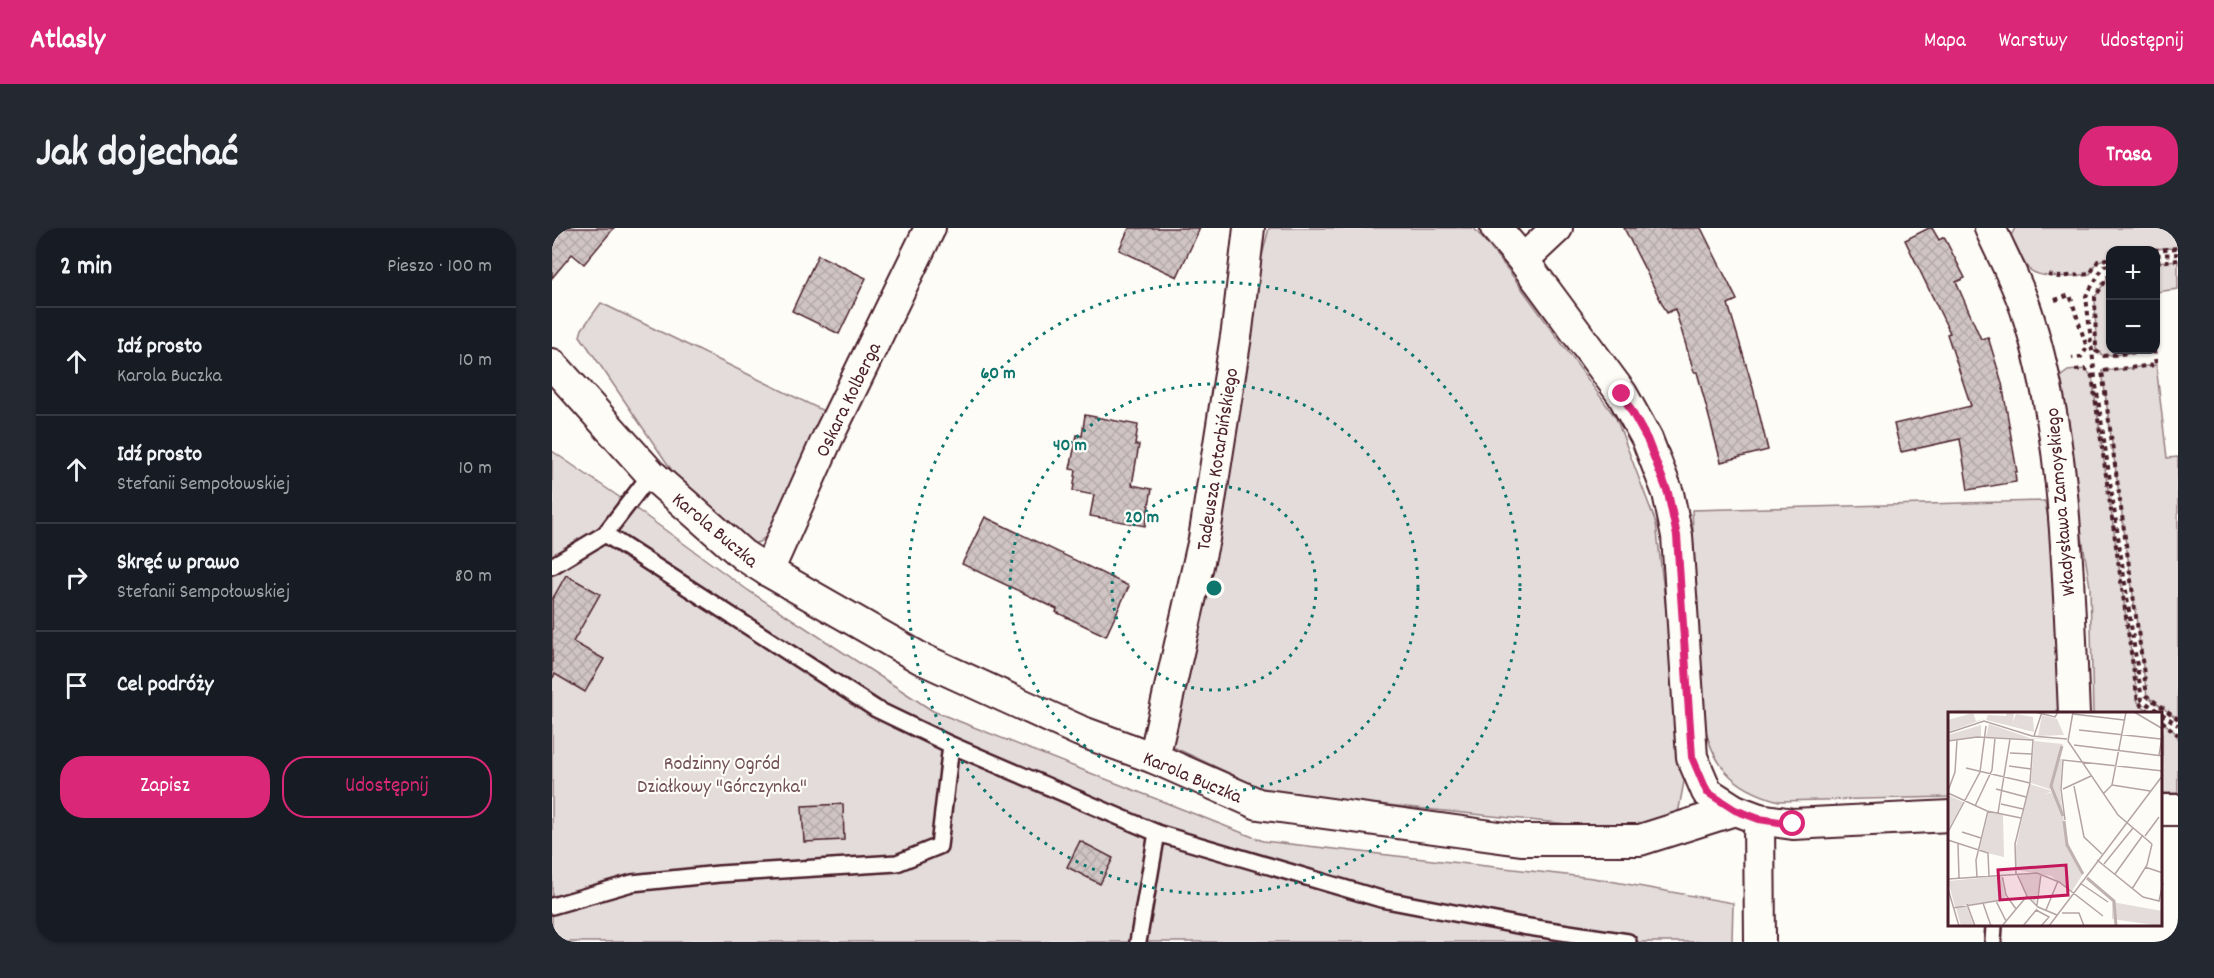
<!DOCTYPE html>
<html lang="pl">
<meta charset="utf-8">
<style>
body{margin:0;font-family:Dekko,sans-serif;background:#242831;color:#f1f3f6}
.controls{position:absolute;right:18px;top:18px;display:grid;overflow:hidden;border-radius:12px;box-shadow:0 2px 4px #0004}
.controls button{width:54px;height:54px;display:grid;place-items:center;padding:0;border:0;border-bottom:2px solid #363941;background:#171b24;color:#f1f3f6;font:30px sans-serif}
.stop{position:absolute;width:18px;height:18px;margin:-14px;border:4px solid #db2777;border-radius:50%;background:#fff}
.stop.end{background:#db2777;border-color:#fff;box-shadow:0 2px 6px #0008}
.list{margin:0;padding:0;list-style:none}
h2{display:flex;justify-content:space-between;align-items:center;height:78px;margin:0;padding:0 24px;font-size:26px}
h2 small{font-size:20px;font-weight:400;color:#9ea1a6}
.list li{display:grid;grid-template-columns:39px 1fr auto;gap:18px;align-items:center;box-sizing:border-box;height:108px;padding:0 24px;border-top:2px solid #363941}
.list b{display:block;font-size:22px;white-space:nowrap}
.list p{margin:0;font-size:20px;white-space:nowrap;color:#9ea1a6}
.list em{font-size:20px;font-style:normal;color:#9ea1a6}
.actions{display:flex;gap:12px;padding:18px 24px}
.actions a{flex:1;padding:14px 0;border:2px solid #db2777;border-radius:24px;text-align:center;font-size:21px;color:#db2777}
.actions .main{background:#db2777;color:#fff}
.icon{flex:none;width:33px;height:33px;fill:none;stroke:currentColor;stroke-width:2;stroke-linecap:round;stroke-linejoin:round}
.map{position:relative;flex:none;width:1626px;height:714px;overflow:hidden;border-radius:24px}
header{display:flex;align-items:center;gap:36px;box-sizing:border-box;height:84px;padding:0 30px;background:#db2777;color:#fff}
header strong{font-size:28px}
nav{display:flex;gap:33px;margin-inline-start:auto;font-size:21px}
.intro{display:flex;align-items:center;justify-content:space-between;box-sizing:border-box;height:144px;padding:0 36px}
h1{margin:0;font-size:42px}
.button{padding:15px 27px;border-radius:24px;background:#db2777;color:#fff;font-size:21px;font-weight:700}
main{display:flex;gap:36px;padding:0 36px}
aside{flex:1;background:#171b24;border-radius:24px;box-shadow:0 2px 4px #0004}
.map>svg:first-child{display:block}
.green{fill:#e3dcda;stroke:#967e82;stroke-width:1.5}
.building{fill:url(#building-cross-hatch);stroke:#4a1f2b;stroke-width:1.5}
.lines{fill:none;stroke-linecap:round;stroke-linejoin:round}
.service-casing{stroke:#4a1f2b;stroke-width:20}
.minor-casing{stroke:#4a1f2b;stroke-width:34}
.path{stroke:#4a1f2b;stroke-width:4;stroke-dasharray:4.5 4.5;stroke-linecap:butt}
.service{stroke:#fdfcf7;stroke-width:15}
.minor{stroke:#fdfcf7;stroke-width:30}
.route{stroke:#db2777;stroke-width:8}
.ring{fill:none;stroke:#0f766e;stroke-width:3;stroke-dasharray:3 6}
.labels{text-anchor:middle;stroke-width:4.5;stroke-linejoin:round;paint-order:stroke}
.street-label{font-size:20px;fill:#4a1f2b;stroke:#fdfcf7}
.park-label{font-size:20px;fill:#704e57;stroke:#fdfcf7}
.inset-river{fill:none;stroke:#c0b1b1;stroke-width:3}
.inset-road{fill:none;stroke:#b5a4a5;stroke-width:1.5}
.view{fill:#c2185b;fill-opacity:0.15;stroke:#c2185b;stroke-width:3}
.inset-edge{fill:none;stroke:#4a1f2b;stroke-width:3}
.centre{fill:#0f766e;stroke:#fdfcf7;stroke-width:3}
.ring-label{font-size:18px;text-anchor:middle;font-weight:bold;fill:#0f766e;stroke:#fdfcf7;stroke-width:4.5;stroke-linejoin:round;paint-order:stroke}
</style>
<header>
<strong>Atlasly</strong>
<nav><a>Mapa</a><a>Warstwy</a><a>Udostępnij</a></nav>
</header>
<div class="intro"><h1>Jak dojechać</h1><a class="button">Trasa</a></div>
<main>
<aside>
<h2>2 min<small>Pieszo · 100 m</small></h2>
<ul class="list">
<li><svg class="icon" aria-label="ahead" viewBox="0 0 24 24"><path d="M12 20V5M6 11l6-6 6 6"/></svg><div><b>Idź prosto</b><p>Karola Buczka</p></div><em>10 m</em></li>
<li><svg class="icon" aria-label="ahead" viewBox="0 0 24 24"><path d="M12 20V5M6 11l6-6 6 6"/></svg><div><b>Idź prosto</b><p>Stefanii Sempołowskiej</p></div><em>10 m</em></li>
<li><svg class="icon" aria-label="right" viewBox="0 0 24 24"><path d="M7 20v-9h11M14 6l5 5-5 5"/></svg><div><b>Skręć w prawo</b><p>Stefanii Sempołowskiej</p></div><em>80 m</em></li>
<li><svg class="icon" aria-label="arrive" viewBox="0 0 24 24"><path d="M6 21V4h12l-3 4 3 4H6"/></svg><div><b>Cel podróży</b></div></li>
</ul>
<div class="actions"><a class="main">Zapisz</a><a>Udostępnij</a></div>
</aside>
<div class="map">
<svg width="1626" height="714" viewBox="0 0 1626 714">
<defs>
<pattern id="building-cross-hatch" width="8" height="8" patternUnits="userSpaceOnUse" patternTransform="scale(1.5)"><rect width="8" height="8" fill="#d0c5c4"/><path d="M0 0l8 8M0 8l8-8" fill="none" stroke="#b4a9a9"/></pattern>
</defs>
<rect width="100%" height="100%" fill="#fdfcf7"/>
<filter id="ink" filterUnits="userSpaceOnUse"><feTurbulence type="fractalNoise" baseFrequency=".0167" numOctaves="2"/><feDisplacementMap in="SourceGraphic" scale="12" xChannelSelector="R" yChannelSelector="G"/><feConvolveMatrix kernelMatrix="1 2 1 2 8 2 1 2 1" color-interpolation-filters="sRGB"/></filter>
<g filter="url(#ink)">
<!-- green -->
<g class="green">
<polygon points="717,0 922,0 957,43 1064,190 1104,295 1133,548 1124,597 1045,599 720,565 591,505"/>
<path d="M1463 0H1626V20L1558 22V30L1546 33 1538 46C1522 48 1488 53 1476 40 1469 31 1464 20 1458 10Z"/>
<polygon points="1626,32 1626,61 1604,64 1604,34"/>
<polygon points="1558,46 1558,122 1601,122 1552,128 1544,123 1543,69"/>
<polygon points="49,75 276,185 217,306 207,314 198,317 134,263 33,115 28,108 30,101"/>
<polygon points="1604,137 1615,230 1626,229 1626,491 1595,468 1550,143"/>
<polygon points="1533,141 1540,148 1586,474 1600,486 1541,486 1538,359 1505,151 1516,143"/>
<polygon points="0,223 76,275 197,363 381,483 711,613 1041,650 1181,675 1180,714 0,714"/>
<path d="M1493 273 1500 313 1508 486H1398V569L1227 573C1179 560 1160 537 1150 488L1140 282Z"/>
<polygon points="1610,493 1626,507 1626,565 1610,565"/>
</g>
<!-- building -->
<g class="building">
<polygon points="0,0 62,0 32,36 20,26 0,50"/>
<polygon points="577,0 648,0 625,49 567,22"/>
<polygon points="1072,0 1149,0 1185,72 1176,76 1201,160 1216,222 1169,234 1145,144 1142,144 1123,81 1115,85"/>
<polygon points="1377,0 1380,0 1387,12 1392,9 1413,50 1404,54 1429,111 1436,109 1450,155 1465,244 1463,244 1464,254 1416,262 1408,211 1349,224 1342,196 1419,178 1395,106 1398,105 1353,12"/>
<polygon points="266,27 314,50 287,106 240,83"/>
<polygon points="533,187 586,197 583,217 587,217 580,257 600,261 593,298 538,288 542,267 521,263 524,242 518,241 525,207 530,208"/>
<polygon points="433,289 577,358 554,408 504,384 505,381 410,336"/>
<polygon points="14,347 48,366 21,414 52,431 33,464 3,446 0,451 0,372"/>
<polygon points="291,576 292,612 252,614 250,578"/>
<polygon points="528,613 561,630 548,656 515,639"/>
</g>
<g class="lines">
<defs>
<g id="service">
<polyline points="53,306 324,481 399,517 605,605 829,671 970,698 1076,714"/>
<polyline points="0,338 53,306 99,246"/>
<polyline points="0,678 80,655 167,646 345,635 387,618 399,517"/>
<polyline points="586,714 605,605"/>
<polyline points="1441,714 1442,698"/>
</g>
<g id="minor">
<polyline points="944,0 971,32 1070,166 1095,211 1116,265 1125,308 1140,529 1155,564 1183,582 1207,591 1241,596 1398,588"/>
<path d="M1438 0C1451 29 1467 58 1476 88 1516 216 1516 353 1522 486"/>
<polyline points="971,32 1005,0"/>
<polyline points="0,136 99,246 191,327 216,343 368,430 528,503 602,530 706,576 969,612 1088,612 1183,582"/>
<polyline points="216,343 276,209 378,0"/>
<polyline points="602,530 652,311 685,102 697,0"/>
<polyline points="1610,582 1626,582"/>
<polyline points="1207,591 1208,714"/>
</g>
</defs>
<!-- service casing -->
<use href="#service" class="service-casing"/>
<!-- minor casing -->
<use href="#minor" class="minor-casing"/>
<!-- path -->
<g class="path">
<polyline points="1602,22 1626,20"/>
<polyline points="1604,27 1626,26"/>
<polyline points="1604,34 1626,32"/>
<polyline points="1558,46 1543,69 1544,123 1552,128 1601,122"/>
<polyline points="1496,47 1506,49 1538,46 1546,33 1558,30"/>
<polyline points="1503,72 1518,67 1535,120 1529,129 1520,130"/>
<polyline points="1602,122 1604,137 1550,143 1595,468 1626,491"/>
<polyline points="1523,142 1533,141 1540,148 1586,474 1600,486"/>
<polyline points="1543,150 1534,68 1552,38 1558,37"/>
<polyline points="1544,157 1590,472 1626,497"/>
<polyline points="1610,493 1626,507"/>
</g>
<!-- service -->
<use href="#service" class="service"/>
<!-- minor -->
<use href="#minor" class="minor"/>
</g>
</g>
<g class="lines" filter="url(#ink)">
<!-- route -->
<polyline class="route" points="1070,166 1095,211 1116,265 1125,308 1140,529 1155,564 1183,582 1207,591 1241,596"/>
</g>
<!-- distance rings -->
<g class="ring">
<circle cx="662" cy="360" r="102"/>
<circle cx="662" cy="360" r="204"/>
<circle cx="662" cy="360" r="306"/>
</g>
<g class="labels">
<!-- street labels -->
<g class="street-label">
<text transform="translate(295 171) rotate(-64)" y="7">Oskara Kolberga</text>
<text transform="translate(664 231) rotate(-81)" y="7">Tadeusza Kotarbińskiego</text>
<text transform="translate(1507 274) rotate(-95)" y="7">Władysława Zamoyskiego</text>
<text transform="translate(164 301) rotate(40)" y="7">Karola Buczka</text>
<text transform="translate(641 548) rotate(23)" y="7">Karola Buczka</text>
</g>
<!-- park labels -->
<g class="park-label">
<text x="170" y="541">Rodzinny Ogród<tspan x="170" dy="23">Działkowy "Górczynka"</tspan></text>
</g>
</g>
<!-- overview -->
<g transform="translate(1396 484)">
<rect width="214" height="214" fill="#fdfcf7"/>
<path d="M59 0H66L65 10 68 2 85 5 86 20 38 8 40 3 58 4ZM25 1 28 9 36 7 0 20V8ZM94 3 109 7 116 23 90 24ZM41 12 82 26 116 28 38 25ZM33 13V25L0 29V23ZM86 29 115 32 111 47H114L112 78 118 126 135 162 124 179 103 164 68 158V135L82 72 104 79 96 83 107 79 83 71ZM0 83 15 90 0 118ZM41 100 55 103 56 145 31 139ZM88 161 94 163 87 191 75 178 71 163ZM53 164 58 188 7 195 0 169ZM164 190 214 199V214L164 207Z" fill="#e3dcda"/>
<path d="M107 10 116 23H94L92 15 100 17ZM19 194 26 214H13L8 196Z" fill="#e3dcda"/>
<path class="inset-river" d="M114 34 103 74 115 104M116 109 119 133 135 162M139 166 166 189 168 214"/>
<path class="inset-road" d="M87 0 107 5 110 0M125 0 120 29 170 103 204 132M186 0 215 17M125 2 176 8M131 18 213 27M0 21 36 9 84 24 119 27M86 24 94 0M0 29 29 25 85 28 82 71 67 132 68 162M126 33 215 44M62 41 84 42M211 43 215 20M61 54 83 57M18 56 82 71M164 73 202 79M126 74 136 125 154 142M48 77 78 85M115 77 143 64M0 79 7 60 9 28M0 81 39 99 73 106M155 82 164 73 178 0M53 92 75 97M27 94 44 58 47 26M50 101 62 27M117 108 113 77 115 48 215 59M0 120 32 60 38 14M14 120 33 126M197 124 211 105M0 128 40 141 41 164M10 132 11 166M149 148 195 185 211 189 215 171M156 152 185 116M197 155 215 161M69 162 79 184 90 195 109 203M167 162 195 123M54 163 58 183 68 197M29 165 28 148 40 99M0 167 89 161 111 170 155 204M132 171 160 190M0 177 11 214M184 177 199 153 204 132M48 189 58 209M35 191 43 214M19 192 27 214M89 193 93 162M5 196 60 187M88 198 101 205 93 214M98 198 110 169M114 201H131L136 214M54 214 79 184M75 214 89 197M101 214 215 63"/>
<path class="view" d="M118 153 120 183 52 188 50 158Z"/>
<rect width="214" height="214" class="inset-edge"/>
</g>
<circle cx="662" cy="360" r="9" class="centre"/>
<g class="ring-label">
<text x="446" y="150">60 m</text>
<text x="518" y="222">40 m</text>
<text x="590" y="294">20 m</text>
</g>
</svg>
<div class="controls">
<button>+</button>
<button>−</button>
</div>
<div class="stop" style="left:1241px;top:596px"></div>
<div class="stop end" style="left:1070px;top:166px"></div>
</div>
</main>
